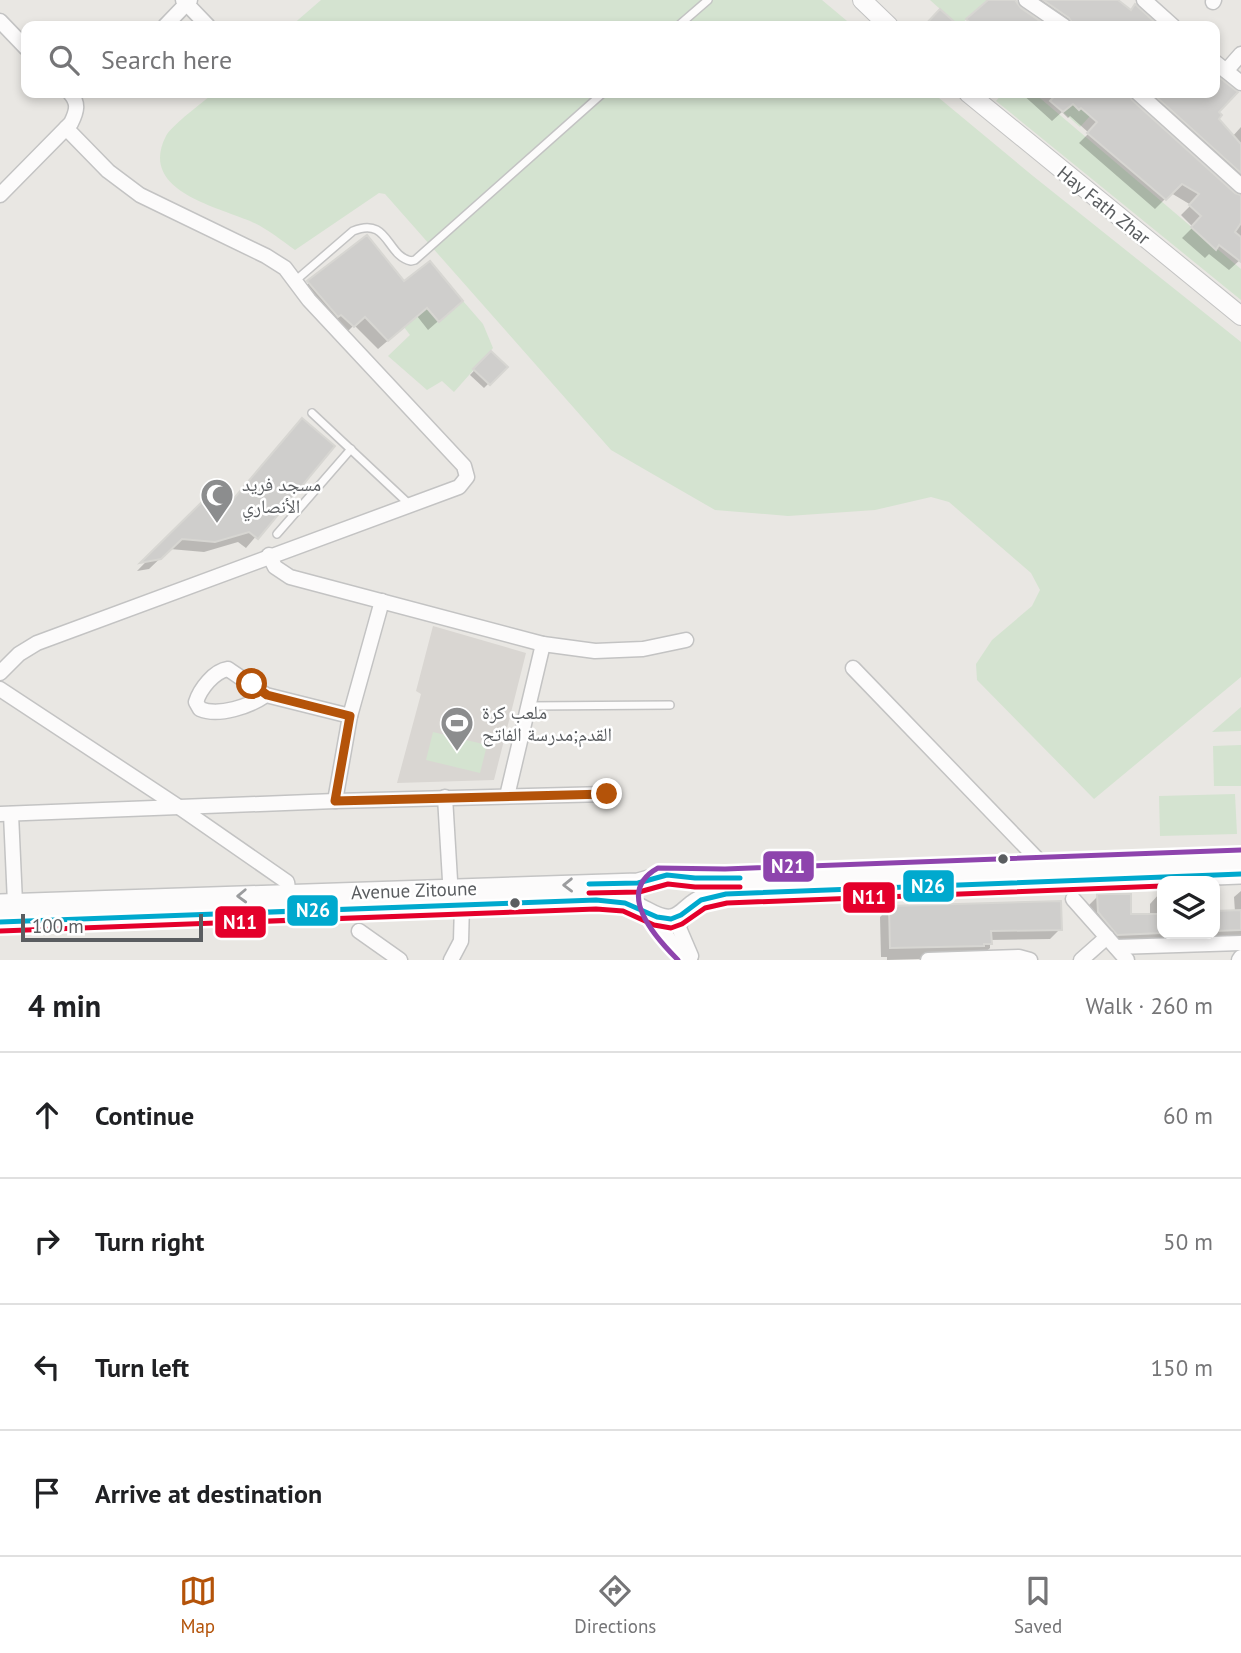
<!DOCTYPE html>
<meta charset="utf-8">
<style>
body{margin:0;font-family:"PT Sans","Noto Naskh Arabic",sans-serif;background:#f6f6f6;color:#202124}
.controls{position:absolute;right:21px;bottom:21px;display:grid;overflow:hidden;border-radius:14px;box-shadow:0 4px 10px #0003}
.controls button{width:63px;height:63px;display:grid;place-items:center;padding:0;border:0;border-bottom:2px solid #e0e0e0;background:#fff;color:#202124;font:35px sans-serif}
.scale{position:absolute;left:21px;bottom:18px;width:182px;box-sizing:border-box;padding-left:7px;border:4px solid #5a5d60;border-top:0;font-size:19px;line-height:24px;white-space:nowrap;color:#5a5d60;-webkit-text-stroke:5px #fff;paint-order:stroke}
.stop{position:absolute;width:21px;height:21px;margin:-16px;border:5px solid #b45309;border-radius:50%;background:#fff}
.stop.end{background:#b45309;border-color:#fff;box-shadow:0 2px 7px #0008}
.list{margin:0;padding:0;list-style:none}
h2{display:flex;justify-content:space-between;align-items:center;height:91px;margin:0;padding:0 28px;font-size:30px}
h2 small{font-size:23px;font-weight:400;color:#757577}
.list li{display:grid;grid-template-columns:46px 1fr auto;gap:21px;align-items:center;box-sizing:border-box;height:126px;padding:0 28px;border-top:2px solid #e0e0e0}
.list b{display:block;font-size:26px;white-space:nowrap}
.list em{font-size:23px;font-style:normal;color:#757577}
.icon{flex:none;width:38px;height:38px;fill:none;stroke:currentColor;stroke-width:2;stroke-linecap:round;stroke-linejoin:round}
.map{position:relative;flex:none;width:1241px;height:960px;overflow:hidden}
.search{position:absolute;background:#fff;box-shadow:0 4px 10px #0003;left:21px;right:21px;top:21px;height:77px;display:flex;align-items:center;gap:18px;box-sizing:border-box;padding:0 24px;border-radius:14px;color:#757577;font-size:26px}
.sheet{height:595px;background:#fff}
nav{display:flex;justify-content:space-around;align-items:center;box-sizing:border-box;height:98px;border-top:2px solid #e0e0e0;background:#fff;font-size:19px;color:#757577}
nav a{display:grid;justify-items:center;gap:4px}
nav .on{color:#b45309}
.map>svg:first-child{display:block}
.education{fill:#d9d6d2}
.green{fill:#d4e3d0}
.shadow{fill:#0003}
.building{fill:#cfcecc;stroke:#d7d6d2;stroke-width:2}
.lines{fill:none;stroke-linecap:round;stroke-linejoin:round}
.service-casing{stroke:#c3c3c3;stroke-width:10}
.minor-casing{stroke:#c3c3c3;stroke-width:17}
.tertiary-casing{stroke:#c3c3c3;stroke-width:20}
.secondary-casing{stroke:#c4c4c4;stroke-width:22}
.service{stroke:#fcfbfb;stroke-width:7}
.minor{stroke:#fcfbfb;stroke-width:14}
.tertiary{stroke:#fcfbfb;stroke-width:18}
.secondary{stroke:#fcfbfb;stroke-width:19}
.bus-1-casing{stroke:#fff;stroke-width:10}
.bus-2-casing{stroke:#fff;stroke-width:10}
.bus-3-casing{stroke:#fff;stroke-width:10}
.bus-1{stroke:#00a9ce;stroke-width:5}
.bus-2{stroke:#e4002b;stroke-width:5}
.bus-3{stroke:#8e44ad;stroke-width:5}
.oneway{stroke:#9b9c9e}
.route{stroke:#b45309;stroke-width:9}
.bus-dot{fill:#5a5d60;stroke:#fff;stroke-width:2.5}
.labels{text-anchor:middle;stroke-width:5;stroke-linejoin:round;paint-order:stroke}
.street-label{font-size:19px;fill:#5a5d60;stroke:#fff}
.poi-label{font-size:19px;fill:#5a5d60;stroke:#fff;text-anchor:start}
.line-badge{stroke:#fff;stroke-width:2.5}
.badge-label{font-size:19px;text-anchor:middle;font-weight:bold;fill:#fff}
</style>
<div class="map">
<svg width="1241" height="960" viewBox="0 0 1241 960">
<rect width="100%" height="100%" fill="#e9e7e3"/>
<!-- education -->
<polygon class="education" points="433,626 526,653 494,780 397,783 421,694 416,691"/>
<!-- green -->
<g class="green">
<polygon points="321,0 822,0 853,26 291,26"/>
<polygon points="930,0 988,0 959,26"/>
<path d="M214 93H933L1033 176 1241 342V677L1094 799 977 680 976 664 992 640 1032 606 1040 590 1031 573 949 502 931 497 875 510 788 516 715 510 611 450 385 194 379 193 295 250C281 240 266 228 250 221 215 206 138 190 166 136 172 125 203 102 214 93Z"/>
<polygon points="1003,93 1034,93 1241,269 1241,300 996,101"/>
<polygon points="1073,104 1090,116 1080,127 1063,112"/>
<polygon points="463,301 483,324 493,348 454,392 442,381 427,390 388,356 410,335 404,327 427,308 439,322"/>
<polygon points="1241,707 1241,731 1212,732"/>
<polygon points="433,732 487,745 480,773 426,760"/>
<polygon points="1241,745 1241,786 1214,786 1213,746"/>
<polygon points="1235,794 1237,834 1160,836 1159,796"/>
</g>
<!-- shadow -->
<g class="shadow">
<polygon points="990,0 1011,0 1019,9 1044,26 962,26"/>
<polygon points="1023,0 1116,0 1130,12 1154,25 1058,26"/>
<polygon points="1215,74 1236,93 1217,112 1216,119 1232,137 1241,127 1241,194 1134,95 1124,93 1234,195 1241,197 1241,259 1229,270 1209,254 1205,258 1182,238 1193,227 1181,215 1191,205 1171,193 1155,209 1079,143 1089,133 1070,116 1068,118 1062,112 1052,121 1021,93 1215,93"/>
<polygon points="367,237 404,283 451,310 428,330 417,316 378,349 354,325 344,335 299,291"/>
<polygon points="491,353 505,367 484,388 470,375"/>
<polygon points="333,446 246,548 238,542 204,552 170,549 149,569 137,571 214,492 229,504"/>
<polygon points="1241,891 1241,935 1209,937 1209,934 1215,934 1215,913 1235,912 1234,897"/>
<polygon points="1159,894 1162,894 1162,934 1184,934 1176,941 1108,943 1089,922 1089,905 1098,896 1130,916 1150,916 1150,904"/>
<polygon points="890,907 1060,929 1050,939 990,940 990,948 980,957 887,960 887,957 881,957 880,917"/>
</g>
<!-- building -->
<g class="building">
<polygon points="988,0 1015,0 1021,8 1047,26 974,26 966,19"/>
<polygon points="1043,0 1118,0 1131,10 1135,4 1159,26 1074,26 1069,18"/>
<polygon points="940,9 959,26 924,26"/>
<polygon points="1215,74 1238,92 1219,112 1222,115 1219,119 1241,144 1241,173 1152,93 1215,93"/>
<polygon points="1057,93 1129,93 1132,100 1235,193 1241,195 1241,223 1235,232 1241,237 1241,262 1219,245 1216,250 1191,227 1201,216 1189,205 1199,194 1182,184 1166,200 1087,133 1097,122 1081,108 1079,110 1073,104 1063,112 1050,101"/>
<polygon points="367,235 404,281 430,261 463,301 439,322 427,308 388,341 365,317 354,327 341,315 338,317 307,281"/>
<polygon points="491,351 508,367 490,385 473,369"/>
<polygon points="302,418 335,446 258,539 249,532 215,542 182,539 161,559 140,563 214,490 230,503"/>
<polygon points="1097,894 1131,894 1131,914 1162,914 1162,933 1117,935 1098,912"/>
<polygon points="1061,901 1062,930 991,931 992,944 984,944 984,946 890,948 889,906"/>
<polygon points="1241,910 1241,930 1215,931 1215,911"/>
</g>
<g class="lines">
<defs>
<g id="service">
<polyline points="678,26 708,0"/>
<path d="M295 281 353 231C389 216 386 256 411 261L415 260 603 93"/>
<polyline points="312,413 409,504"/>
<polyline points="277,534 351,449"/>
<polyline points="529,706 670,705"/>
</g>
<g id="minor">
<polyline points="183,0 208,26"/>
<polyline points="1026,0 1064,26"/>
<polyline points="1144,0 1173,26"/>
<polyline points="1213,2 1214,0"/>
<polyline points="0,21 26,48"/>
<polyline points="165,26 190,0"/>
<polyline points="1215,62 1241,83"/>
<polyline points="1226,71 1241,54"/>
<polyline points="1138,93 1241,186"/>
<path d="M0 195 71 123C77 111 79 103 70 93"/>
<polyline points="269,555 275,567 290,577 543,644 595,651 643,649 686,640"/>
<polyline points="853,668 1044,866"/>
<polyline points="0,673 19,654 37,643 459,487 467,477 464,466 309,300 285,268 266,256 140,195 108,171 66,128"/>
<polyline points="0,689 179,807 287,882 289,895"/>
<path d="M266 695C250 706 219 717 200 709L196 702C200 689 214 671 228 669L266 695 350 716"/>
<polyline points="507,796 543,644"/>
<polyline points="445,797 451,897"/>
<polyline points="335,801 350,716 382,601"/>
<polyline points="0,814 335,801 607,794"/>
<polyline points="11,814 15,903"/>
<polyline points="1073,899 1127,960"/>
<polyline points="652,914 670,941 690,960"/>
<polyline points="683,914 679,928 691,956"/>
<polyline points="359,931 400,960"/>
<polyline points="1116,947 1241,943"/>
<polyline points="451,960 461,941 462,904"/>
<polyline points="928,960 1019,957 1030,960"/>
<polyline points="1081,960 1107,937"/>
<polyline points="1239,960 1241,957"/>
</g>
<g id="tertiary">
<polyline points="862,0 889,26"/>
<polyline points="968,93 1241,316"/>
</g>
<g id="secondary">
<polyline points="0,904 638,883 667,875 725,878 1241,859"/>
<path d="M0 922 596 900C610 900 622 901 635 906 646 910 658 921 671 919 681 918 686 909 694 904 703 897 715 896 726 894L1241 874"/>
</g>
</defs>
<!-- service casing -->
<use href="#service" class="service-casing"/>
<!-- minor casing -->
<use href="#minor" class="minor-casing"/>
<!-- tertiary casing -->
<use href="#tertiary" class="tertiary-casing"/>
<!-- secondary casing -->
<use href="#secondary" class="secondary-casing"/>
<!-- service -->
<use href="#service" class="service"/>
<!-- minor -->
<use href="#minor" class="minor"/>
<!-- tertiary -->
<use href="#tertiary" class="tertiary"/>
<!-- secondary -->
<use href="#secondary" class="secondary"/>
<defs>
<g id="bus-1">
<polyline points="589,884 638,883 667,875 695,878 740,878"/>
<polyline points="0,922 596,900 625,903 657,917 671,919 681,915 701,900 726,894 1241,874"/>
</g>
<g id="bus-2">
<polyline points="589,893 639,892 668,884 695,887 740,887"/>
<polyline points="0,931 596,909 623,911 654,925 671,928 682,924 705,908 727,903 1162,886"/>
</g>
<path id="bus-3" d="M678 960C655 937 614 892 658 868L725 869 1241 850"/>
</defs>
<!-- bus-1 casing -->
<use href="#bus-1" class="bus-1-casing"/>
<!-- bus-2 casing -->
<use href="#bus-2" class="bus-2-casing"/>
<!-- bus-3 casing -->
<use href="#bus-3" class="bus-3-casing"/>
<!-- bus-1 -->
<use href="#bus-1" class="bus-1"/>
<!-- bus-2 -->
<use href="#bus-2" class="bus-2"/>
<!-- bus-3 -->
<use href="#bus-3" class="bus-3"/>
</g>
<!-- one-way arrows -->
<defs><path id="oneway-chevron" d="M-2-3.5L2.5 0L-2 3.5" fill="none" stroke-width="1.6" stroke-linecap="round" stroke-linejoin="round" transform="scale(1.75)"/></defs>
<g class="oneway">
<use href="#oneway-chevron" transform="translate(568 885) rotate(179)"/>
<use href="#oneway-chevron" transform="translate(242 896) rotate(178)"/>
</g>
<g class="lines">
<!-- route -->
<polyline class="route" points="252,684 267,695 350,716 335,801 607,794"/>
</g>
<!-- icons -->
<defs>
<symbol id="mosque-pin" viewBox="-11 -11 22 30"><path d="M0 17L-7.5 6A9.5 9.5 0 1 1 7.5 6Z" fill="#8c8d8e" stroke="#fff"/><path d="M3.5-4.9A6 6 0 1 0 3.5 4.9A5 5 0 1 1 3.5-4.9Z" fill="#fff"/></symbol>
<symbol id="stadium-pin" viewBox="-11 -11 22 30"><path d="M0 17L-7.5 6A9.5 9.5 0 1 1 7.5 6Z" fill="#8c8d8e" stroke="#fff"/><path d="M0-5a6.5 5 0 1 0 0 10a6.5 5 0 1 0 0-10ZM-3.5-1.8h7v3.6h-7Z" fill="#fff"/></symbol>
</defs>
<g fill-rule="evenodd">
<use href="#mosque-pin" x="198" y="476" width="38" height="52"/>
<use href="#stadium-pin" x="438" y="704" width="38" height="52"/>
</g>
<!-- markers -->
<g class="bus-dot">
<circle cx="1003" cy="859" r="6"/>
<circle cx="515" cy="903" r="6"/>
</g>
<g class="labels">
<!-- street labels -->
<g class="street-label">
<text transform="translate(1104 205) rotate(39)" y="7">Hay Fath Zhar</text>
<text transform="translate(414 890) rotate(-2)" y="7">Avenue Zitoune</text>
</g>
<!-- poi labels -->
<g class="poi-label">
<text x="242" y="491">مسجد فريد<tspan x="242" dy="22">الأنصاري</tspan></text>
<text x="482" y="719">ملعب كرة<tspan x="482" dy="22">القدم;مدرسة الفاتح</tspan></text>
</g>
</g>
<g class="line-badge">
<rect x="762" y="850" width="53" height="33" rx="7" fill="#8e44ad"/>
<rect x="902" y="869" width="53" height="34" rx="7" fill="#00a9ce"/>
<rect x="842" y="881" width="54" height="33" rx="7" fill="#e4002b"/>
<rect x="286" y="894" width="53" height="33" rx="7" fill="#00a9ce"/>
<rect x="214" y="905" width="53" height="34" rx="7" fill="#e4002b"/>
</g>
<g class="badge-label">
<text x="788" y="873">N21</text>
<text x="928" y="893">N26</text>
<text x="869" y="904">N11</text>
<text x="313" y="917">N26</text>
<text x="240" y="929">N11</text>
</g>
</svg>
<div class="controls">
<button><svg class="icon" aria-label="layers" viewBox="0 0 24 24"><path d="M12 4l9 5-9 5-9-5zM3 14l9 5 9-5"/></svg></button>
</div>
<div class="scale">100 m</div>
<div class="stop" style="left:252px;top:684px"></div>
<div class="stop end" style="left:607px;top:794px"></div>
<div class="search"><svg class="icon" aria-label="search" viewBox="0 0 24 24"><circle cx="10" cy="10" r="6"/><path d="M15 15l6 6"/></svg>Search here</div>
</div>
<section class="sheet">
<h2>4 min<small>Walk · 260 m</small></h2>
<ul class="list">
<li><svg class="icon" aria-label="ahead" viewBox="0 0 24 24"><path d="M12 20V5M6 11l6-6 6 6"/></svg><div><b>Continue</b></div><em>60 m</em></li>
<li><svg class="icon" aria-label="right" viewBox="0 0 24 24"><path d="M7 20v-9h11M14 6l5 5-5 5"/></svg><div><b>Turn right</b></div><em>50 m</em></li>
<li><svg class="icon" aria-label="left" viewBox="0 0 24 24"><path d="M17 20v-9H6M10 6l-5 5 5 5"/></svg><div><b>Turn left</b></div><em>150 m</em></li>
<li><svg class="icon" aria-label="arrive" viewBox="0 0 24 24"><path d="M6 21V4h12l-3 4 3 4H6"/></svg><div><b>Arrive at destination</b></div></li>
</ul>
</section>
<nav>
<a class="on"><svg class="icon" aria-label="map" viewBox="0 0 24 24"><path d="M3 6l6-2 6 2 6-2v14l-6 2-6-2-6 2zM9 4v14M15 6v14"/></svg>Map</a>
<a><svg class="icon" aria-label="directions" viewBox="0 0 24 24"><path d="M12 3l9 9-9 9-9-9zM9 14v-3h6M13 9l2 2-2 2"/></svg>Directions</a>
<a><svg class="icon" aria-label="saved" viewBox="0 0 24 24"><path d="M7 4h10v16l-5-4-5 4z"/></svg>Saved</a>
</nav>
